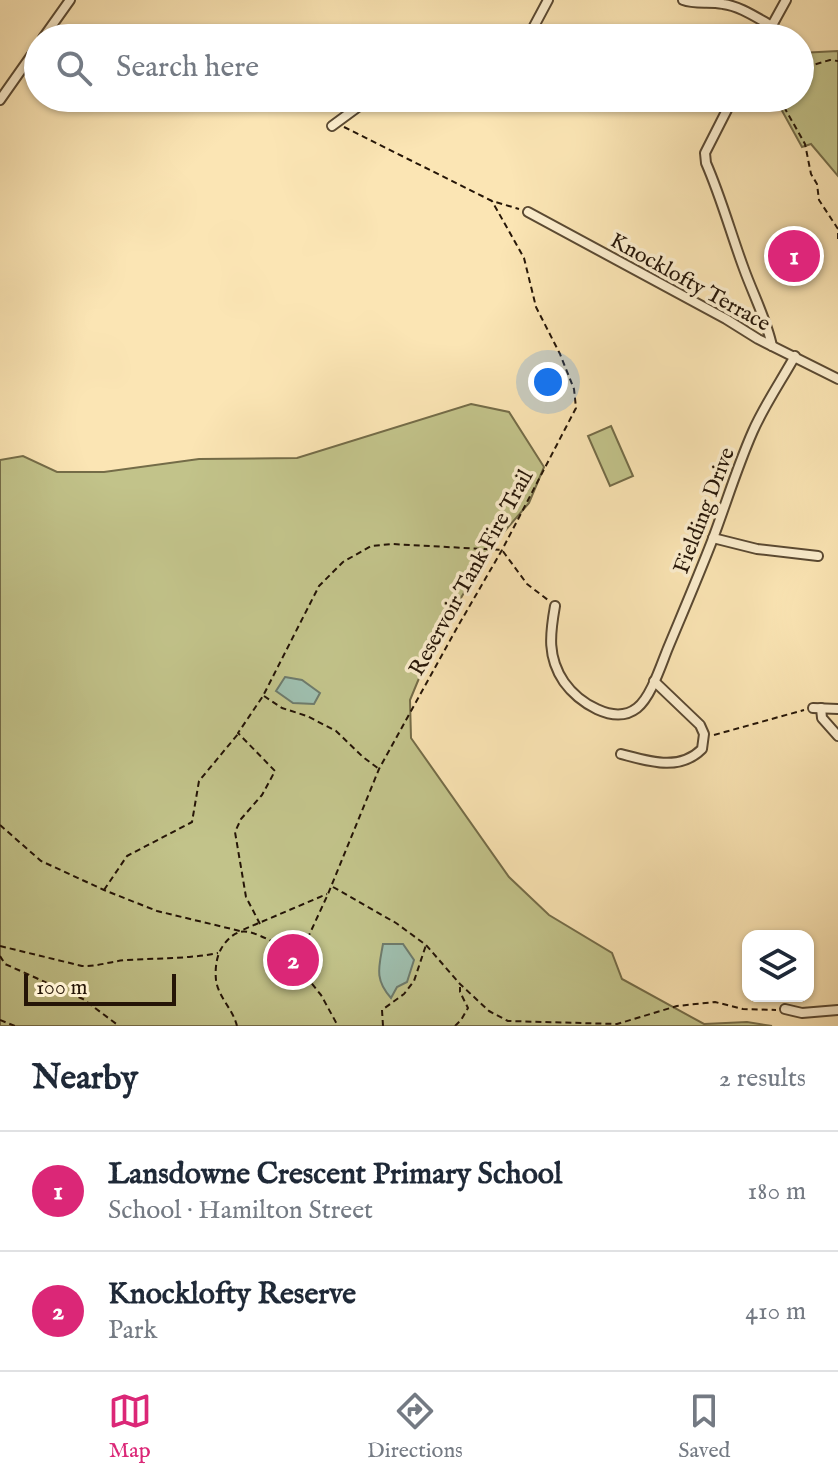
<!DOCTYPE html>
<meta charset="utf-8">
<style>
body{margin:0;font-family:"IM FELL English",serif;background:#f2f2f3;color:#1f2937}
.controls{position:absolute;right:24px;bottom:24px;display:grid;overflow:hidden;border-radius:16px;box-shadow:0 2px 6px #0004}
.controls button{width:72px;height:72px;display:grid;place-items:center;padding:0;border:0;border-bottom:2px solid #e0e1e3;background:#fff;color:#1f2937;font:40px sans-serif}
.scale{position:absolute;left:24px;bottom:20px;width:152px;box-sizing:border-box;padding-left:8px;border:4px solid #251507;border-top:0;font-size:22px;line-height:28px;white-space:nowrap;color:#251507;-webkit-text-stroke:6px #fceece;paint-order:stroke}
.you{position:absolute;left:548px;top:382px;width:28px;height:28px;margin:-20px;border:6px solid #fff;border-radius:50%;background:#1a73e8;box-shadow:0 0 0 12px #1a73e833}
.badge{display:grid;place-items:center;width:52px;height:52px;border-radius:50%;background:#db2777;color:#fff;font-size:26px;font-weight:700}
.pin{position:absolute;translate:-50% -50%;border:4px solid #fff;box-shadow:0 2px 8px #0006}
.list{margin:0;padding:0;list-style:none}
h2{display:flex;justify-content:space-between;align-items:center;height:104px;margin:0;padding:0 32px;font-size:34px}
h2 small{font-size:26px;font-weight:400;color:#747a83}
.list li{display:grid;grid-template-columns:52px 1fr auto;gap:24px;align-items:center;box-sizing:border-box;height:120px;padding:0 32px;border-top:2px solid #e0e1e3}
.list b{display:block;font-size:30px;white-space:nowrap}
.list p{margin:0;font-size:26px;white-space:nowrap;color:#747a83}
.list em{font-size:26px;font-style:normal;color:#747a83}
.icon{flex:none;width:44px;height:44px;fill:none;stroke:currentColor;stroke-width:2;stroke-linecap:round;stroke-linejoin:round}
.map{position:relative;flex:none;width:838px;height:1026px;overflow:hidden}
.search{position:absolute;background:#fff;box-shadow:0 2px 6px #0004;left:24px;right:24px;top:24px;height:88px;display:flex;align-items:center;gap:20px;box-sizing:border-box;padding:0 28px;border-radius:44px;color:#747a83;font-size:30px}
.sheet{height:344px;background:#fff}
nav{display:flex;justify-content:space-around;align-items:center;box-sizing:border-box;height:112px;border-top:2px solid #e0e1e3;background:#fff;font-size:22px;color:#747a83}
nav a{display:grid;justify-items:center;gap:4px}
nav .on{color:#db2777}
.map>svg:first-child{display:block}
.green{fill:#c2c38a;stroke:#746c48;stroke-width:2}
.water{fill:#9fbfaf;stroke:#6e7b6c;stroke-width:2}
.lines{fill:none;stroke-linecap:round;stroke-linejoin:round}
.minor-casing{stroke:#5a4932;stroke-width:12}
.path{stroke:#251507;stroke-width:2;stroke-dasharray:6 4;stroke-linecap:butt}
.minor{stroke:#fceece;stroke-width:8}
.labels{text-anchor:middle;stroke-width:7;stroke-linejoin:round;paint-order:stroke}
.street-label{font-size:22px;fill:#251507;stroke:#fceece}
</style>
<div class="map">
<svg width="838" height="1026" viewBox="0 0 838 1026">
<rect width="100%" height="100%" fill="#fbe5b4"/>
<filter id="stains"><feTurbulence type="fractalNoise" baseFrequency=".0025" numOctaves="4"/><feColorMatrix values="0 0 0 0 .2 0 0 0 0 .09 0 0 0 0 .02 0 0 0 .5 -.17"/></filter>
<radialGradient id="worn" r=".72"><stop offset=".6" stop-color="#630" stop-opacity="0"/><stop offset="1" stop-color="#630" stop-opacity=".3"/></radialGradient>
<!-- green -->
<g class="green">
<polygon points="838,51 838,176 811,144 802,147 775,98 800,98 800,53"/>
<polygon points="471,404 509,412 544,467 529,503 491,547 432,647 410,700 411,738 509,877 549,915 612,953 622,979 704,1024 747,1022 772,1026 0,1026 0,460 23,456 57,472 104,472 199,459 297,458"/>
<polygon points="611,426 633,476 610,486 588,436"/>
</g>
<!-- water -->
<g class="water">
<polygon points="285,677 302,680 320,693 314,704 293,703 276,691"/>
<path d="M383 944H403L414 960 407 982 397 987 391 998C374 979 379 967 383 944Z"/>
</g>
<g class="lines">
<defs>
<g id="minor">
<path d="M683 0C696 5 709 1 723 4 740 6 757 18 772 26"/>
<polyline points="43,38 70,0"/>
<polyline points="526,38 532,30 548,0"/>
<polyline points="765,38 786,0"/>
<path d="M733 98 705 153 706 163C721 197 731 234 744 269 753 294 767 321 772 346"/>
<polyline points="0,100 38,46"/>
<polyline points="332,126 370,98"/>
<polyline points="528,212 726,319 758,339 838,379"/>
<polyline points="713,538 757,549 818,556"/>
<path d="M555 606C550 634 547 657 564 682 578 702 614 726 637 708 651 697 661 665 668 648 683 612 698 577 712 541 726 504 737 467 753 431 764 406 781 381 795 356"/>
<polyline points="813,708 838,709"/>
<polyline points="821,708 822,718 838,736"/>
<path d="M621 754C648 761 679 772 702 749L704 734 700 725 654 681"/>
<polyline points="785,1009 802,1013 838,1010"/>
</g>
</defs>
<!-- minor casing -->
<use href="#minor" class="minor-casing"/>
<!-- path -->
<g class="path">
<polyline points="806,67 830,60 838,61"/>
<polyline points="779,98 805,144 811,174 817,184 819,200 838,229 838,243"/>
<polyline points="344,127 492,201 519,209"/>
<polyline points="264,696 282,708 307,716 336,731 363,757 379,769"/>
<polyline points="714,735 804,710"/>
<polyline points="0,825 41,861 104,890 157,911 240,931 327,894"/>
<polyline points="333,887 396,923 426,945 460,984 489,1011 508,1021 617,1024 677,1006 715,1002 743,1009 776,1010"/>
<polyline points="104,890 127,856 192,822 199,781 238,734"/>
<polyline points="260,924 246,897 235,832 241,819 262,795 275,771 238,733 263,696 319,586 343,562 371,546 392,544 502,550 527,584 548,600"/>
<path d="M0 946 82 966C97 967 111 961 127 960 158 958 188 959 218 953"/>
<polyline points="0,956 5,964 83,999 119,1026"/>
<polyline points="299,957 328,894 379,769 458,626 502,550 576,408 574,389 560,354 536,307 524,258 492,201"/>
<polyline points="299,958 300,969 321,995 338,1026"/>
<polyline points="0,1020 15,1026"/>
<path d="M237 1026C233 1009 218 997 216 980 215 970 216 958 221 949 225 942 232 934 240 932 253 928 285 949 297 956"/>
<polyline points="383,1026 382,1010 404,994 414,981 426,945"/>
<polyline points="455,1026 461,1020 468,1008 460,992 460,987"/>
</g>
<!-- minor -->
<use href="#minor" class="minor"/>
</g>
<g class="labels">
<!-- street labels -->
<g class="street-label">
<text transform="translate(691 281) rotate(29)" y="8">Knocklofty Terrace</text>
<text transform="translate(703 510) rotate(-69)" y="8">Fielding Drive</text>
<text transform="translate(470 572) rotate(-61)" y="8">Reservoir Tank Fire Trail</text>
</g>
</g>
<rect width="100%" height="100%" filter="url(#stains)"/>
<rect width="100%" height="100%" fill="url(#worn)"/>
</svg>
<div class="controls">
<button><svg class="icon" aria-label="layers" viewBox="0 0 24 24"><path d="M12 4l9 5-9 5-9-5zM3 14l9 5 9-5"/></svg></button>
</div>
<div class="scale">100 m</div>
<div class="you"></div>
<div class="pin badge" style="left:794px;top:256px">1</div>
<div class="pin badge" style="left:293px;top:960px">2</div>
<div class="search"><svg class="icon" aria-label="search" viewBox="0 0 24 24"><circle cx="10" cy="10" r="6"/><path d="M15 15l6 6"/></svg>Search here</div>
</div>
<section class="sheet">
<h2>Nearby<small>2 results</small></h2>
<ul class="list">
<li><span class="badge">1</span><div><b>Lansdowne Crescent Primary School</b><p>School · Hamilton Street</p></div><em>180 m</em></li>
<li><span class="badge">2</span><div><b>Knocklofty Reserve</b><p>Park</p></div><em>410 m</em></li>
</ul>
</section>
<nav>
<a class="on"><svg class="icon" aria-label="map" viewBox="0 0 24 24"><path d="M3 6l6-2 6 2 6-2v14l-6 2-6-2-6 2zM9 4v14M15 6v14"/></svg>Map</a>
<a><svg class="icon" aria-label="directions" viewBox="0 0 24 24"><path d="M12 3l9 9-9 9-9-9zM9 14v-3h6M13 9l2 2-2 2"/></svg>Directions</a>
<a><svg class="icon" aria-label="saved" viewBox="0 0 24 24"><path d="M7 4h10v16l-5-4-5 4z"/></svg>Saved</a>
</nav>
